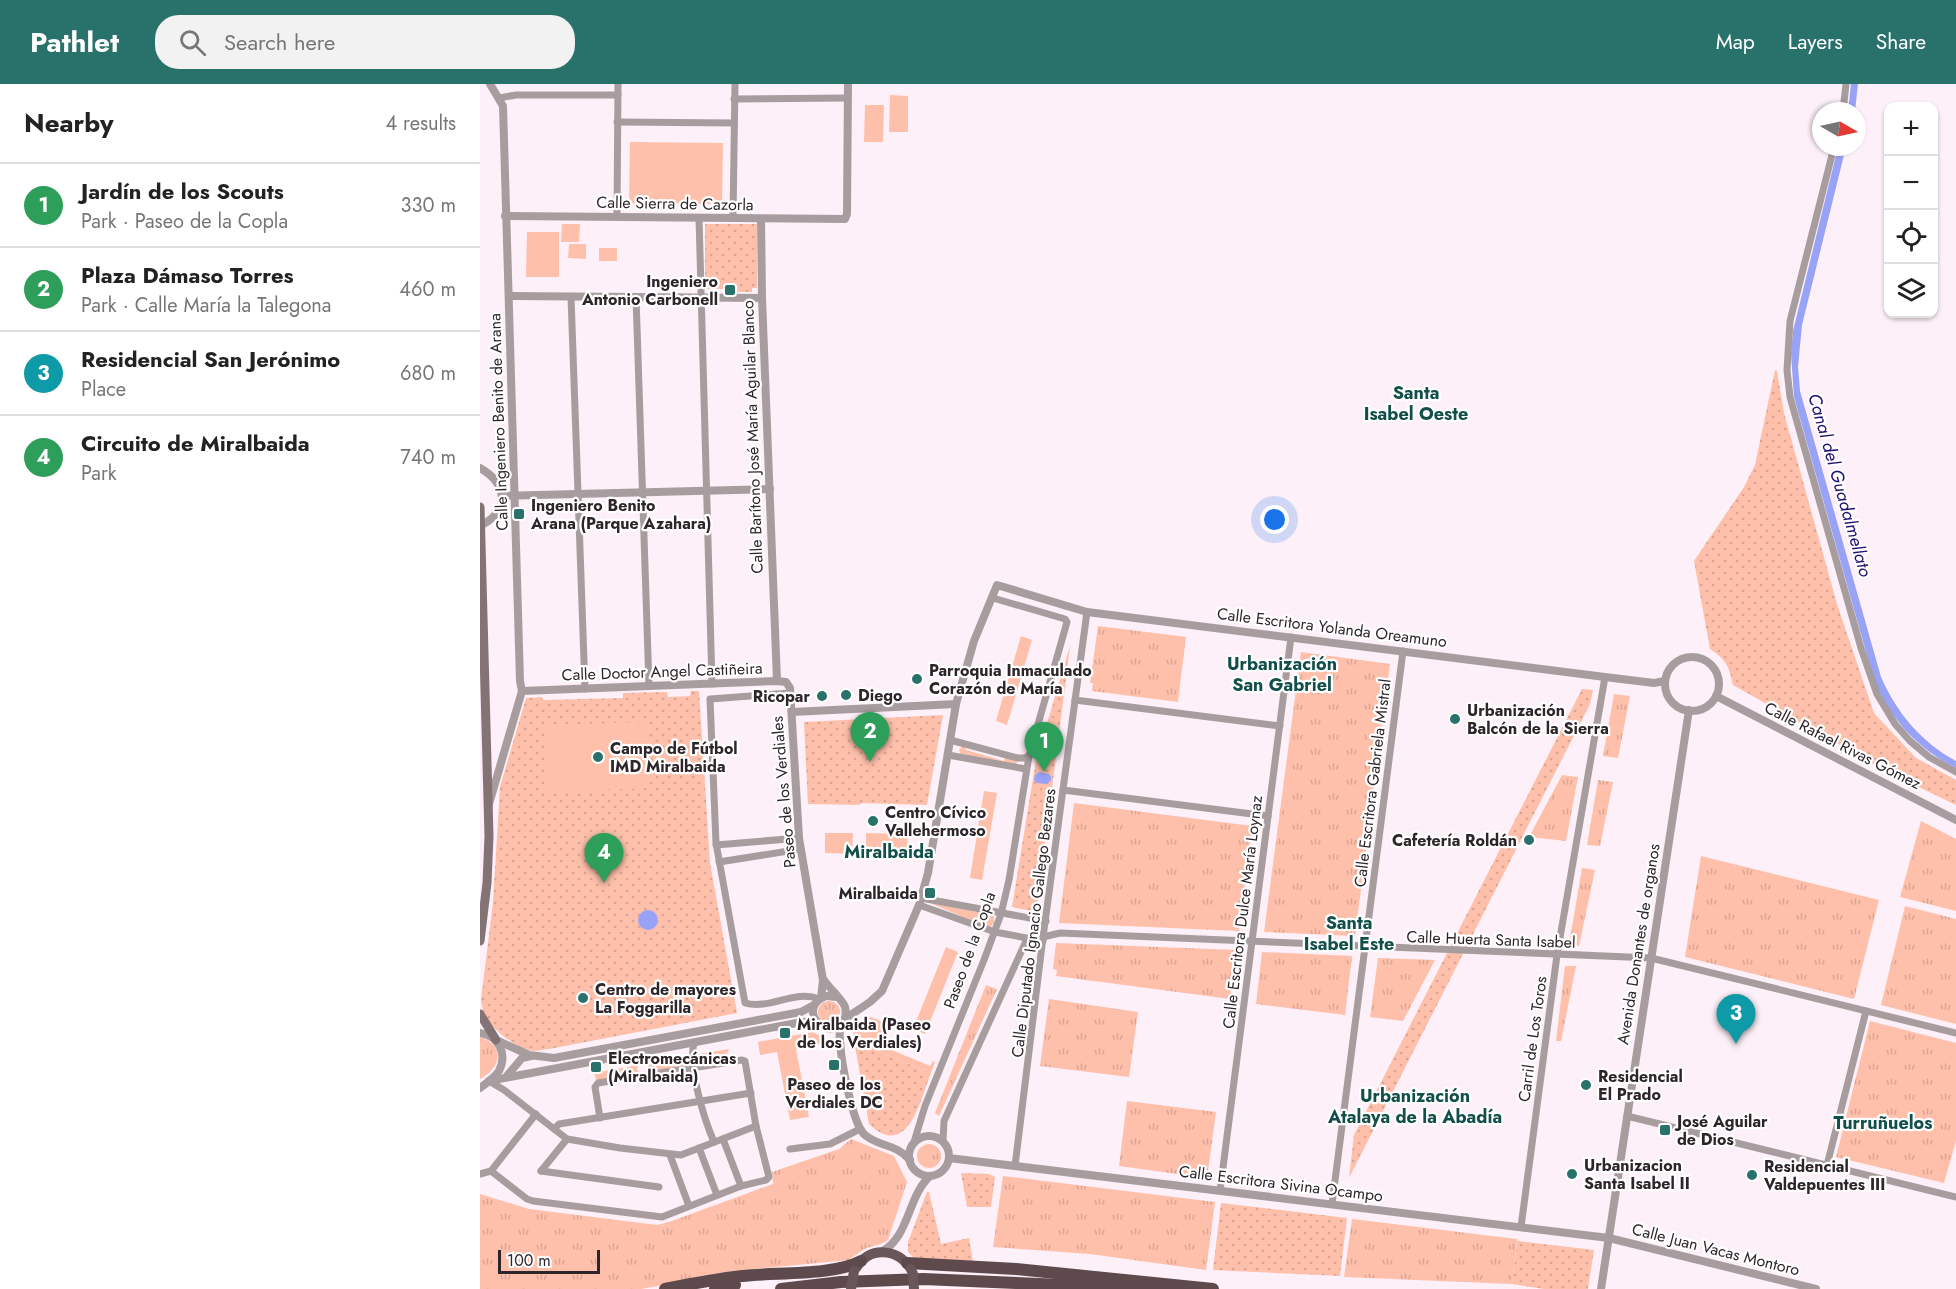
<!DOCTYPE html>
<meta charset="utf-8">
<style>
body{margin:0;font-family:Jost,sans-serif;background:#f2f2f2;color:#222}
.controls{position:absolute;right:18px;top:18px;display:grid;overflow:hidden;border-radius:12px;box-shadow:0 2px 4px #0004}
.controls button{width:54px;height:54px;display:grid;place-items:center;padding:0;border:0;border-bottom:2px solid #e0e0e0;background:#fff;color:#222;font:30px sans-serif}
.compass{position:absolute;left:1332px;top:18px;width:54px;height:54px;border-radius:50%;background:#fff;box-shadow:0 2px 4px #0004;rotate:99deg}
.scale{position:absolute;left:18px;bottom:15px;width:102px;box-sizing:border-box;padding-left:6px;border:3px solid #2d252a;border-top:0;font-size:16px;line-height:21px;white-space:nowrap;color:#2d252a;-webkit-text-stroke:4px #fff;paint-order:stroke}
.you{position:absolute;left:795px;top:436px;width:21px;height:21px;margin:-15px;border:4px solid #fff;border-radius:50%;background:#1a73e8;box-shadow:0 0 0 9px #1a73e833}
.badge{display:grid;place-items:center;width:39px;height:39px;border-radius:50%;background:#29716b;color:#fff;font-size:20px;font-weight:700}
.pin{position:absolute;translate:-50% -50px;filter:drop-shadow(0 2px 3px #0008)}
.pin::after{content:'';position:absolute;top:32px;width:21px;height:18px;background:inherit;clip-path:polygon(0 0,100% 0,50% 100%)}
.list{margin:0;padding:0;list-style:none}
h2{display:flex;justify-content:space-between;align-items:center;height:78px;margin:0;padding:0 24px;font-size:26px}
h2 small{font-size:20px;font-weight:400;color:#767676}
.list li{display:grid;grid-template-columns:39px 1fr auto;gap:18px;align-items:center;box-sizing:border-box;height:84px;padding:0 24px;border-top:2px solid #e0e0e0}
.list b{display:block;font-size:22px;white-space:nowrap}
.list p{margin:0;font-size:20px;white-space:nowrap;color:#767676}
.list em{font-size:20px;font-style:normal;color:#767676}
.icon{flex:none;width:33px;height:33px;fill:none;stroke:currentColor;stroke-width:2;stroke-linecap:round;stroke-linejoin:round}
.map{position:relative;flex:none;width:1476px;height:1205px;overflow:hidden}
header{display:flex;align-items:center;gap:36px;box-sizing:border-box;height:84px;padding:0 30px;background:#29716b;color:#fff}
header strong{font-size:28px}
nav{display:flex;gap:33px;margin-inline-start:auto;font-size:21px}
.search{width:420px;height:54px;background:#f2f2f2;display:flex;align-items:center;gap:15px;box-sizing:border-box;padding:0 21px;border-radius:24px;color:#767676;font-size:22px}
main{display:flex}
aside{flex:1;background:#fff}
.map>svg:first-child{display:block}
.grass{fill:url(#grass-tufts)}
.park{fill:url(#park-dots)}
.garden{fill:#fec0ab}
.water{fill:#98a2f6}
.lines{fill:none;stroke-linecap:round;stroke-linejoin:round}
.minor{stroke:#a89d9e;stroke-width:7}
.tertiary{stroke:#a89d9e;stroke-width:8}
.secondary{stroke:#837375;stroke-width:9}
.primary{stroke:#695658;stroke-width:10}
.trunk{stroke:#5e4a4c;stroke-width:12}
.primary-bridge{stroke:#695658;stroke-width:10}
.poi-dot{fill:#29716b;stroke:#fff;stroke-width:2}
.labels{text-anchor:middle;stroke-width:4.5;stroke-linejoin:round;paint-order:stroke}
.street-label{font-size:16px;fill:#2d252a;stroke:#fff}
.poi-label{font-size:16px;font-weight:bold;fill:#2d252a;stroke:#fff;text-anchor:start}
.neighbourhood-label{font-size:18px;font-weight:bold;fill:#134f4a;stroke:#fff}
.water-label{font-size:18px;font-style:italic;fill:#211172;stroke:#fff}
</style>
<header>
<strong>Pathlet</strong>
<div class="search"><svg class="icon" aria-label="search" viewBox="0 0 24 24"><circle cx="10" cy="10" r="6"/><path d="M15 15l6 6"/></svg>Search here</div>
<nav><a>Map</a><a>Layers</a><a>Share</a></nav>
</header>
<main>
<aside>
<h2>Nearby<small>4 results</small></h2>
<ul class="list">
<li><span class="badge" style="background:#2e9e5b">1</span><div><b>Jardín de los Scouts</b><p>Park · Paseo de la Copla</p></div><em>330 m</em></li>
<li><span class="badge" style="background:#2e9e5b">2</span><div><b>Plaza Dámaso Torres</b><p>Park · Calle María la Talegona</p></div><em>460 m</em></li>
<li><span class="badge" style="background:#0f9aa8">3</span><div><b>Residencial San Jerónimo</b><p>Place</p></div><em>680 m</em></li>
<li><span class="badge" style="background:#2e9e5b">4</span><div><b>Circuito de Miralbaida</b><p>Park</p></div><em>740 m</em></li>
</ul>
</aside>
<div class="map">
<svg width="1476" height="1205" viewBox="0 0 1476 1205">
<defs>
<pattern id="grass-tufts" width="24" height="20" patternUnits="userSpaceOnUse" patternTransform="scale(1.5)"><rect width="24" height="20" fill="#fec0ab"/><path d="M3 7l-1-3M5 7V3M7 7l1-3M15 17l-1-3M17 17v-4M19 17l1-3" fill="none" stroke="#daa593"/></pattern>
<pattern id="park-dots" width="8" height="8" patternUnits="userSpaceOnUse" patternTransform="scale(1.5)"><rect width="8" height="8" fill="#fec0ab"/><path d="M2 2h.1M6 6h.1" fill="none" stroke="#daa593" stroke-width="1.8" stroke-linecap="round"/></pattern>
</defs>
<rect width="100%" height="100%" fill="#fdf0f8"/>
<!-- grass -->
<g class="grass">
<polygon points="618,542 706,553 698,618 612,607 613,599 610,599"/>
<polygon points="821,568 910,580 875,852 784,848"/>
<polygon points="1134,610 1150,612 1138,674 1123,672"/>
<polygon points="1082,691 1098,693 1086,757 1049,753"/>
<polygon points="1118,696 1133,698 1120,762 1107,761"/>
<polygon points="594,719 772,742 759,847 579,839"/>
<polygon points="1441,737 1476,755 1476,827 1420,813"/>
<polygon points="1221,772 1399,816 1374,915 1205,873"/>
<polygon points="1102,784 1115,786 1099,862 1089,861"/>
<polygon points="1425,822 1476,835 1476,940 1401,921"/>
<polygon points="576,859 756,866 750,915 576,892 577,886 573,885"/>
<polygon points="782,868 872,872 865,931 776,920"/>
<polygon points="898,874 955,876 923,937 890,933"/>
<polygon points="1085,882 1096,882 1081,957 1076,957"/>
<polygon points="506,901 517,905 459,1032 455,1029"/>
<polygon points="569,915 658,928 649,993 560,982"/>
<circle cx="349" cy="928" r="11"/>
<polygon points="1390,937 1476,959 1476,1057 1464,1099 1356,1073"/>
<path d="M0 953C26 962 21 984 0 995Z"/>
<polygon points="249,965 247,970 251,976 220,981 219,970"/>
<polygon points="208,973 209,983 167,990 168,982 164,980"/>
<polygon points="159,981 157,984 159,989 117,998 114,989"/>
<polygon points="647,1017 736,1028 727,1094 639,1082"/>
<path d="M371 1055 414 1072 427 1098 408 1156C401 1161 395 1161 387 1164 380 1167 375 1172 369 1176L265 1186 161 1205H0V1110L49 1125 177 1141 189 1138 293 1100 292 1088 359 1065Z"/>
<circle cx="449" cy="1072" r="12"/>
<polygon points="523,1092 735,1118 726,1186 610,1170 513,1163"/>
<polygon points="872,1135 1037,1155 1032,1200 864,1193"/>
</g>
<!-- park -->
<g class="park">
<polygon points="225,140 277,140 277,204 272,204 272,208 255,208 255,205 225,205"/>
<path d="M1295 286 1297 287 1304 329 1357 520 1394 629 1436 674 1476 696V721L1408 688 1253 601C1249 582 1246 575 1230 565L1214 477 1264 403 1275 381Z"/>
<polygon points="590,562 586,595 556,828 532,823 556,676"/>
<polygon points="1102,605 1113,606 1110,620 869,1094 874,1051"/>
<path d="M211 607H219L230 779 257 929 69 965C64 965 59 967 54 967 39 966 14 947 6 934 3 929 2 922 1 916L13 818 20 703 46 614 62 613 63 616 143 614V609L187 608 188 613 210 612Z"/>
<polygon points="463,631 447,721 382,719 379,721 328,720 324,638"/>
<path d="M375 942 400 968 451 989C440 1016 428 1077 389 1040L373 951Z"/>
<polygon points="481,1089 509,1090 515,1093 511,1123 487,1123"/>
<polygon points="447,1108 449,1108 461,1160 489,1154 493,1178 436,1176 428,1168 428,1158"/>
<polygon points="741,1119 867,1134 860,1192 733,1186"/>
<polygon points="1037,1157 1114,1166 1108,1205 1064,1205 1032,1200"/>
</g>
<!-- garden -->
<g class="garden">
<polygon points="410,11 428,12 428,48 409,48"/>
<polygon points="385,21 404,21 403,58 384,58"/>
<polygon points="150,58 243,59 242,120 149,119"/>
<polygon points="82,140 100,140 99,158 81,158"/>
<polygon points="47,148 79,148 79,193 46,193"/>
<polygon points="89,160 106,160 106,175 88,174"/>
<rect x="119" y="164" width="18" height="13"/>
<polygon points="541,552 552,556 527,641 516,637"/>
<polygon points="168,638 170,704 67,708 65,641"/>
<polygon points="482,662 485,662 486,666 524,677 525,673 536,676 537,679 534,681 481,671 479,666"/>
<polygon points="504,707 517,709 502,796 490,794"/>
<polygon points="345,749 373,749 372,770 345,769"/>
<polygon points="386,749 428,750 427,770 386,770"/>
<polygon points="450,819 514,831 514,839 509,844"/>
<polygon points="466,863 478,868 445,950 433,945"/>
<polygon points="391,933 411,941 405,956 409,959 407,964 450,982 453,977 455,978 451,989 400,968 375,942"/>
<polygon points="333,948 343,953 344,959 316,965 329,1033 310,1036 297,968 280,971 278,958"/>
</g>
<!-- water -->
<g class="water">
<polygon points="1371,0 1378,0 1375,27 1368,27"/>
<path d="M1358 63H1366L1322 241 1318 283 1320 307 1401 593C1417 629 1441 658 1476 677V684C1437 664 1411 636 1394 596L1314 313 1311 270 1313 247Z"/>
<polygon points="559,688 569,690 571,693 571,697 566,700 557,699 554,696 555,691"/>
<circle cx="168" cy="836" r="10"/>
</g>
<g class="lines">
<!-- minor -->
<g class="minor">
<polyline points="19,14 36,11 138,11"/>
<polyline points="254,15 368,14"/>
<polyline points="1363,27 1366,0"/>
<polyline points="137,38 254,39"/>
<polyline points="1354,63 1310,237 1307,286 1310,313 1381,564 1397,610 1415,640 1430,657 1449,673 1476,688"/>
<polyline points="137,133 138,0"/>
<polyline points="219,134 232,600"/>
<polyline points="253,134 255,0"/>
<polyline points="91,213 105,605"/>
<polyline points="156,213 169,602"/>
<path d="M310 609 230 615 236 759 265 919C290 926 315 905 339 915"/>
<polyline points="595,616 800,642"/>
<polyline points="470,656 538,674 544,674 549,672"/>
<polyline points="468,671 546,685"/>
<polyline points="583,706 788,732"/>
<polyline points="236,761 319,754"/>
<polyline points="239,778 321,765"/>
<polyline points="441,814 566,837"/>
<polyline points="439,821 515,848 563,857"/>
<polyline points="563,853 580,849 1171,874 1476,949"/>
<path d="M214 959C208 983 224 1035 234 1058"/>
<polyline points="9,997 24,1006 87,1055 140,1064 201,1071 276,1042"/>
<polyline points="1147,1032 1476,1113"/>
<polyline points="74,1045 79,1040 271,1009"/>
<polyline points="243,1055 261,1102"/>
<polyline points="463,1057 464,1037 547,855"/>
<polyline points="434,1058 445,1022 504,876 521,830 529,796 549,672 587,538 585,535 513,514"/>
<polyline points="219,1064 237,1111"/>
<polyline points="310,1065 350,1060 380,1045"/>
<polyline points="190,1071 209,1122"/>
<polyline points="1347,1081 1386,927"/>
<polyline points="535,1082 563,853 607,528"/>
<polyline points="11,1087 47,1115 53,1117 182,1133 261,1102 286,1096 289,1093 276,1042 265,977 262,976 118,999 115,1003 120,1034"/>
<polyline points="11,1087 56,1030"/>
<polyline points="61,1087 179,1103"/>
<polyline points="61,1087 87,1055"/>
<polyline points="0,1090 11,1087"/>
<polyline points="740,1107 811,553"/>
<polyline points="852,1120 923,567"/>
<polyline points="1041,1143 1077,871 1125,593"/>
</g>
<!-- tertiary -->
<g class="tertiary">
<polyline points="25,132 365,135 367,130 368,0"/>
<polyline points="281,135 282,214 297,597"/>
<polyline points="30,212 282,214"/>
<path d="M0 384C28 400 30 427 0 442"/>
<polyline points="22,412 290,405"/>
<circle cx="1212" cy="600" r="27"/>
<polyline points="42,607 297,597 306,598 310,604 319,754 343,896 341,914"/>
<polyline points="1236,612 1476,736"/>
<polyline points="312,628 476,620"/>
<polyline points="9,720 42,607 40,597 23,22 10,0"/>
<path d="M344 896C349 904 363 916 365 923 366 927 366 933 363 937 347 960 315 924 346 912L357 913"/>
<polyline points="363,936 390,918 402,907 439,821 448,789 476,620 494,557 517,501 607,528 1125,593 1174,599 1185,597"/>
<path d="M361 938C360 945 359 951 360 957 361 976 372 1040 385 1051 399 1063 415 1059 430 1076"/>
<path d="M0 949C18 952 28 969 19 987 14 994 7 999 0 1004"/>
<polyline points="16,956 49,971 74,974 321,928 334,921"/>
<polyline points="26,993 42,974 51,972"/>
<polyline points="9,997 322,938 336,937"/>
<circle cx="449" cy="1072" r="20"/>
<polyline points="469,1074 1129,1154 1336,1205"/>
<path d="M401 1168C430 1153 427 1113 450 1092"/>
<polyline points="1121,1205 1209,626"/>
</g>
<!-- secondary -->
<g class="secondary">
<polyline points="0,423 9,752 7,799 0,857"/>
<polyline points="0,930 16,956"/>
</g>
<!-- primary -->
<path class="primary" d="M376 1184C390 1162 417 1164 431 1185"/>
<!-- trunk -->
<g class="trunk">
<polyline points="427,1179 536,1185 733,1205"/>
<path d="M185 1205C210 1200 236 1195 262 1192 295 1188 353 1192 381 1177"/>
<polyline points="235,1205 255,1201"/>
<polyline points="301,1205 361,1198 443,1195 675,1205"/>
</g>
<!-- primary-bridge -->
<g class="primary-bridge">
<polyline points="431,1185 433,1190 434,1205"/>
<polyline points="371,1205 374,1187"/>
</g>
</g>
<!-- markers -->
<g class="poi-dot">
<rect x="244" y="200" width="12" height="12" rx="3"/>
<rect x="33" y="424" width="12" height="12" rx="3"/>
<circle cx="437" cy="595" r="6"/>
<circle cx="366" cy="611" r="6"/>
<circle cx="342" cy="612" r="6"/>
<circle cx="975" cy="635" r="6"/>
<circle cx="118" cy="673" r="6"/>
<circle cx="393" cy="737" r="6"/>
<circle cx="1049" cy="756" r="6"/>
<rect x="444" y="803" width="12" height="12" rx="3"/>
<circle cx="103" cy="914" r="6"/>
<rect x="299" y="943" width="12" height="12" rx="3"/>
<rect x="348" y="975" width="12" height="12" rx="3"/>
<rect x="110" y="977" width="12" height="12" rx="3"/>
<circle cx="1106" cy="1001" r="6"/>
<rect x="1179" y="1040" width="12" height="12" rx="3"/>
<circle cx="1092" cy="1090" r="6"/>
<circle cx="1272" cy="1091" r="6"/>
</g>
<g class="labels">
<!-- street labels -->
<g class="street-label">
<text transform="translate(195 119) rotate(1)" y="6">Calle Sierra de Cazorla</text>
<text transform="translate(18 338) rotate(-92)" y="6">Calle Ingeniero Benito de Arana</text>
<text transform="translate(272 353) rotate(-92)" y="6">Calle Barítono José María Aguilar Blanco</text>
<text transform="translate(852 543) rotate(7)" y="6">Calle Escritora Yolanda Oreamuno</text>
<text transform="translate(182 587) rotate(-2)" y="6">Calle Doctor Angel Castiñeira</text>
<text transform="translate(1363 661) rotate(27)" y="6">Calle Rafael Rivas Gómez</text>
<text transform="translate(892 699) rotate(-83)" y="6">Calle Escritora Gabriela Mistral</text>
<text transform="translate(303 708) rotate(-95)" y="6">Paseo de los Verdiales</text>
<text transform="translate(762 828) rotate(-83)" y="6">Calle Escritora Dulce María Loynaz</text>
<text transform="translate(553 839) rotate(-83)" y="6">Calle Diputado Ignacio Gallego Bezares</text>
<text transform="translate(1011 855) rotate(2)" y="6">Calle Huerta Santa Isabel</text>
<text transform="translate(1158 860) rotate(-81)" y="6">Avenida Donantes de organos</text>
<text transform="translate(489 866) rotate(-70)" y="6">Paseo de la Copla</text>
<text transform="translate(1052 955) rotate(-82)" y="6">Carril de Los Toros</text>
<text transform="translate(801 1099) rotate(7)" y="6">Calle Escritora Sivina Ocampo</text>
<text transform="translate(1236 1165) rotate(14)" y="6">Calle Juan Vacas Montoro</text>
</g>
<!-- poi labels -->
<g class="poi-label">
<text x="238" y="203" text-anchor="end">Ingeniero<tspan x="238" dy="18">Antonio Carbonell</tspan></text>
<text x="51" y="427">Ingeniero Benito<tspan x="51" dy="18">Arana (Parque Azahara)</tspan></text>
<text x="449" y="592">Parroquia Inmaculado<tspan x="449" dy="18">Corazón de María</tspan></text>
<text x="378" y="617">Diego</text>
<text x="330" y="618" text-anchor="end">Ricopar</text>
<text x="987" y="632">Urbanización<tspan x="987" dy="18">Balcón de la Sierra</tspan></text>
<text x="130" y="670">Campo de Fútbol<tspan x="130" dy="18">IMD Miralbaida</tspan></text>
<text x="405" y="734">Centro Cívico<tspan x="405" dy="18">Vallehermoso</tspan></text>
<text x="1037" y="762" text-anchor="end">Cafetería Roldán</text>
<text x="438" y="815" text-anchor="end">Miralbaida</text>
<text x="115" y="911">Centro de mayores<tspan x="115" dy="18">La Foggarilla</tspan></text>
<text x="317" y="946">Miralbaida (Paseo<tspan x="317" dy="18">de los Verdiales)</tspan></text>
<text x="128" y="980">Electromecánicas<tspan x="128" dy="18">(Miralbaida)</tspan></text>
<text x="1118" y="998">Residencial<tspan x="1118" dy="18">El Prado</tspan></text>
<text x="354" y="1006" text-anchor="middle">Paseo de los<tspan x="354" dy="18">Verdiales DC</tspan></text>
<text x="1197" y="1043">José Aguilar<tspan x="1197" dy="18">de Dios</tspan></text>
<text x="1104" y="1087">Urbanizacion<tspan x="1104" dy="18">Santa Isabel II</tspan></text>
<text x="1284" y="1088">Residencial<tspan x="1284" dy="18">Valdepuentes III</tspan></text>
</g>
<!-- neighbourhood labels -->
<g class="neighbourhood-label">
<text x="936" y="315">Santa<tspan x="936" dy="21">Isabel Oeste</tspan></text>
<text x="802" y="586">Urbanización<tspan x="802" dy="21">San Gabriel</tspan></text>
<text x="409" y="774">Miralbaida</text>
<text x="869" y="845">Santa<tspan x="869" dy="21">Isabel Este</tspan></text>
<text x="935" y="1018">Urbanización<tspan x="935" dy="21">Atalaya de la Abadía</tspan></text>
<text x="1403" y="1045">Turruñuelos</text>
</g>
<!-- water labels -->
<g class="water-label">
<text transform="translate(1360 401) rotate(74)" y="6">Canal del Guadalmellato</text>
</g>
</g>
</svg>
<div class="controls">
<button>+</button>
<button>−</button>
<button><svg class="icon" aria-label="locate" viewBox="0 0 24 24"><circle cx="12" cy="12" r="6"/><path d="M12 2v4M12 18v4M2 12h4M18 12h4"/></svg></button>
<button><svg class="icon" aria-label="layers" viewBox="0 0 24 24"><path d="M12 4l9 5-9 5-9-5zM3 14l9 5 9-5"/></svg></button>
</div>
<svg class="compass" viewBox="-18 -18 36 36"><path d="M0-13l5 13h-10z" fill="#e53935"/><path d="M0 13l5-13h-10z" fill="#767676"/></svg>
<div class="scale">100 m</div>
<div class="you"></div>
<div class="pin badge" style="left:564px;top:688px;background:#2e9e5b">1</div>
<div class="pin badge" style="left:390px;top:678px;background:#2e9e5b">2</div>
<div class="pin badge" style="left:1256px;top:960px;background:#0f9aa8">3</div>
<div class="pin badge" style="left:124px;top:799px;background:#2e9e5b">4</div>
</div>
</main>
